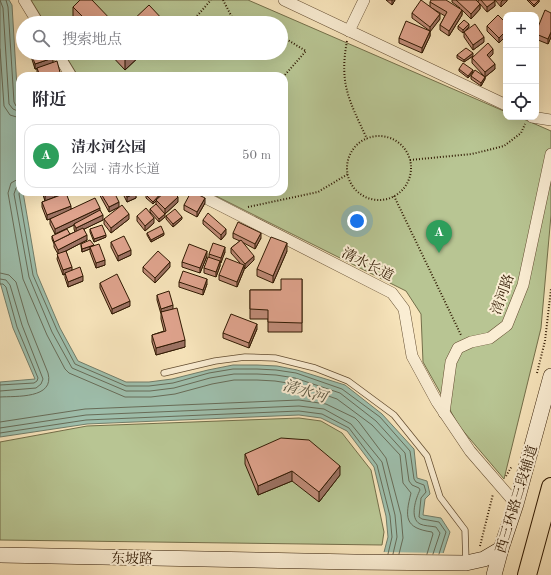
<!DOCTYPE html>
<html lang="zh">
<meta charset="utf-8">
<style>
body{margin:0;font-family:"Old Standard TT","Noto Serif SC",serif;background:#f7f7f7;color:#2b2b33}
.controls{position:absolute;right:12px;top:12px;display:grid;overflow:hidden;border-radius:8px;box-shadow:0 4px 16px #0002}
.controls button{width:36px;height:36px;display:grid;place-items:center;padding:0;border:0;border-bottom:1px solid #e1e1e2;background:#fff;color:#2b2b33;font:20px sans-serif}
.you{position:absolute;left:357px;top:221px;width:14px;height:14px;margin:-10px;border:3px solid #fff;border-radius:50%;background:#1a73e8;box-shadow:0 0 0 6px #1a73e833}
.badge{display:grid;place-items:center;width:26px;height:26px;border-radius:50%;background:#1a73e8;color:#fff;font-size:13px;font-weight:700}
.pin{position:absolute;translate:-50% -33px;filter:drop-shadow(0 1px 2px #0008)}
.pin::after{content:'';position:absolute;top:21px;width:14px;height:12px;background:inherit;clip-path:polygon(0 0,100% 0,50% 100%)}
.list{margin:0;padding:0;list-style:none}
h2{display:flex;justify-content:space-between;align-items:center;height:52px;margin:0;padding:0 16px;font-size:17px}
h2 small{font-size:13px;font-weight:400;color:#7c7c81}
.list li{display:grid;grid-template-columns:26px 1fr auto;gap:12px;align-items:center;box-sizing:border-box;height:64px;margin:0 8px 8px;padding:0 8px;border:1px solid #e1e1e2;border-radius:12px}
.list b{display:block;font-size:15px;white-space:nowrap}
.list p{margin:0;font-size:13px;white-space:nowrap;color:#7c7c81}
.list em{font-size:13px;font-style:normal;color:#7c7c81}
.icon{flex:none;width:22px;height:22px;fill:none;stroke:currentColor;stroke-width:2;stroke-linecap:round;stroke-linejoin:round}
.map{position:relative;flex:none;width:551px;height:575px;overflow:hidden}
.search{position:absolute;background:#fff;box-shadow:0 4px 16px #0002;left:16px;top:16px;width:272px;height:44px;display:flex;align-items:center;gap:10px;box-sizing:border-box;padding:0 14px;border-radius:22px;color:#7c7c81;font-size:15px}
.panel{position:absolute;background:#fff;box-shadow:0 4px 16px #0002;left:16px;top:72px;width:272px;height:124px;border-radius:12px}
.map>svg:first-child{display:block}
.green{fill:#b8c593;stroke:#746f4a}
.water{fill:#9ebfad;stroke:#727d69}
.pier{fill:#f7e4bb}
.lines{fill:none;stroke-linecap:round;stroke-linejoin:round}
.shore{stroke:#676c58;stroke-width:1}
.service-casing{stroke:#624c30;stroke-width:7}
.minor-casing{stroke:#624c30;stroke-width:12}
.secondary-casing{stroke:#301902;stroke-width:16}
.trunk-casing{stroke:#301902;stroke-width:20}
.path{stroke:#301902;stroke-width:2;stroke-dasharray:1 2;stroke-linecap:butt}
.service{stroke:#faedd3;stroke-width:5.5}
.minor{stroke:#faedd3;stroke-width:11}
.secondary{stroke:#faedd3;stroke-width:15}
.trunk{stroke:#f7e4bb;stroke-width:18}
.wall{fill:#c08c79;stroke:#301902}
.shaded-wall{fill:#9c7263;stroke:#301902}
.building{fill:#dfa38d;stroke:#301902}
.labels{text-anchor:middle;stroke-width:4;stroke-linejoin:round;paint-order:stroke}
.street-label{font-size:14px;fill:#301902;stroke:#faedd3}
.water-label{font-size:15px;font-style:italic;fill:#56533e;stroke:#faedd3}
</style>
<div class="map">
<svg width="551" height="575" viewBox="0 0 551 575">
<rect width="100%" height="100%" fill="#f7e4bb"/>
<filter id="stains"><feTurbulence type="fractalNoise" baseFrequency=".005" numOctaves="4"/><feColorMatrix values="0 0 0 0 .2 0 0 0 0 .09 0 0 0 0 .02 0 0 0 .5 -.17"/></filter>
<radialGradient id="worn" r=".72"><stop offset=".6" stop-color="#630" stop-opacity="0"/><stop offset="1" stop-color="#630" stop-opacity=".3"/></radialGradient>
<!-- green -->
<g class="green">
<polygon points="31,0 248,0 506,112 506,117 519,117 551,131 551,215 541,328 504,479 459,426 423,362 421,314 406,291 208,192 284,192 284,76 78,76 64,53 281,53 281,23 45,23"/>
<polygon points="299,418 321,421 342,433 371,470 384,532 382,545 0,540 0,442 87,426"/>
</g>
<!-- water -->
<polygon class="water" points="0,0 9,0 12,5 20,138 20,192 23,192 37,274 60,328 78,361 126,382 149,382 172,379 208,370 233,365 257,365 277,366 297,370 345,385 382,414 414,449 417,478 427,481 430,494 425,499 423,515 441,518 450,532 436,575 378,575 388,537 386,516 374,467 347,431 321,418 299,415 87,424 0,437 0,382 35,379 13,328 0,282"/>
<!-- pier -->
<polygon class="pier" points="382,552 445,553 438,575 376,575"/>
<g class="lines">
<!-- shore -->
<g class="shore">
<polyline points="0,0 3,8 9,104 13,109 20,112"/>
<polyline points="6,0 8,7 14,102 16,106 20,107"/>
<polyline points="0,49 4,106 10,115 20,118"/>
<path d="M20 178 11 183 8 193 23 279 47 335 65 369 69 373 125 397H151L175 394 212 384 234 380H257L275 381 294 384 337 399 372 425 400 455 403 483 411 493C405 517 404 528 432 532L433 534 427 554"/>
<path d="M20 184 16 188 14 194 29 277 52 332 72 368 126 391H150L174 388 210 378 234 374H257L276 375 295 378 340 393 376 421 405 453 409 481 412 485 419 488 420 490C416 498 409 518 420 524 424 526 431 526 436 527L440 533 433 554"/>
<polyline points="20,190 19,194 33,275 57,330 75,364 126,386 149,386 173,383 209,373 233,369 257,369 276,370 296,373 342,389 380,417 410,451 414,479 416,482 424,485 426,492 421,498 419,517 422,519 439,522 446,532 439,554"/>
<path d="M0 273 9 275 16 282 28 323 48 373C55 399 16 396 0 397"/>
<polyline points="0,279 6,280 10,285 22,325 43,379 41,384 36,388 0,391"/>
<polyline points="0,284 3,284 6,287 17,327 38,378 37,381 34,383 0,385"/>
<polyline points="0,422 85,409 299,400 326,404 355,418 359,422 386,458 401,515 403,538 399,554"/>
<polyline points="0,428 86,415 299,406 324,409 351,424 382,462 395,515 397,537 393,554"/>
<polyline points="0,433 86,420 299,411 322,414 349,428 377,465 390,516 392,537 388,554"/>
</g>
<defs>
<polyline id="service" points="164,373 215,361 245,357 275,358 315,368 348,381 394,415 427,456 440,497 465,530 466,563"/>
<g id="minor">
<polyline points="24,0 38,23"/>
<polyline points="284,0 506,105"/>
<polyline points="349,31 364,0"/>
<polyline points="57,53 71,76"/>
<polyline points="532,117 551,120"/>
<polyline points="194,192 392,293 404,309 412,356 437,402 470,451 516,504"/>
<polyline points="444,413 451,362 458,348 471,342 490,338 507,325 523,285 551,154"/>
</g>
<g id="secondary">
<polyline points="0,555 354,562 466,563 484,559 501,549"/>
<polyline points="494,575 501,549 516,504 551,376"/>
</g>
<polyline id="trunk" points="527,575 551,487"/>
</defs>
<!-- service casing -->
<use href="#service" class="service-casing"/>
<!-- minor casing -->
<use href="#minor" class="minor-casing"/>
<!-- secondary casing -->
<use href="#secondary" class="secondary-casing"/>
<!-- trunk casing -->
<use href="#trunk" class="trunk-casing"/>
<!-- path -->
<g class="path">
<polyline points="223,0 235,23"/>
<polyline points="197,16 211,0"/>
<polyline points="281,36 306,51 284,76"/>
<path d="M347 41C339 84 349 100 367 139"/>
<circle cx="379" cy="168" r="32"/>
<polyline points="410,160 472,154 504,146 521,133 525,124"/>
<polyline points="394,196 461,335"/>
<polyline points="248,207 318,192 348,174"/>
<polyline points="537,373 545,341 551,289"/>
<polyline points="506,476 512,466"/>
<polyline points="480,546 493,494"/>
</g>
<!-- service -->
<use href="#service" class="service"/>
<!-- minor -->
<use href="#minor" class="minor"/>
<!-- secondary -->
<use href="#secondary" class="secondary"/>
<!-- trunk -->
<use href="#trunk" class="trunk"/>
</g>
<!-- wall -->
<g class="wall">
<polygon points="386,0 395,0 392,5"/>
<polygon points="452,0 476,0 478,2 478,0 494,0 495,6 487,12 480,4 480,9 471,19 462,10 462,15 449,36 440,30 440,25 445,16 430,7 430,2 460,8 452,2"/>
<polygon points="495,0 507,0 507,1 501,7"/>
<polygon points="527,0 539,0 539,2 534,7"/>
<polygon points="73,7 114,23 80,23 73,16"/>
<polygon points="412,13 440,19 430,31 430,36 422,53 399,43 399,38 430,31 412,18"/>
<polygon points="551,13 551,37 548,44 538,40 538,44 536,46 536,32"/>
<polygon points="506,23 499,43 487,31 487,26"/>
<polygon points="458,26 469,27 464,32 484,42 473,50 464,37 464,32 463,33 458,29"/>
<polygon points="30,53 51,53 53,63 61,76 37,76 37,69 35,69"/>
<polygon points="109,53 143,53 125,70"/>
<polygon points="493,54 489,57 495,69 485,77 485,79 481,86 471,79 471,76 484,76 472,63 472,58"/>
<polygon points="457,55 473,56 464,62 457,58"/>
<polygon points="459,69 473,72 468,78 459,71"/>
<polygon points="42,192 55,192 55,197 62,194 62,192 72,192 66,194 71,209 100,211 103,220 84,229 87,240 66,251 72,270 83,281 68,287 65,278 65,274 63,275 57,259 58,254 54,247 54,244 52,239 52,236 70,234 75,232 74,229 74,225 55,234 50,224 50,219 54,217 47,220 42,207 42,202 45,201"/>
<polygon points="98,192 114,192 119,207 109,212"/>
<polygon points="122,192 135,192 136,198 127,202"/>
<polygon points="164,192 178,202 165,214 156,205 156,201 153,204 146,198 146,195"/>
<polygon points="205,203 197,217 184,210 184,205"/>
<polygon points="150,209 165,217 159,222 150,212"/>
<polygon points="137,216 154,223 145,231 137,221"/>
<polygon points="166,216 182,219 173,227 166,219"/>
<polygon points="104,219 129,219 111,233 104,224"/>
<polygon points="203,220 226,234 221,240 203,224"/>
<polygon points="90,229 106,237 94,242 90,232"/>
<polygon points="147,233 164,235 151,242 147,235"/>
<polygon points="233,233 261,238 255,249 242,242 254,260 245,269 244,267 244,270 237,287 219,280 219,275 240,263 231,253 231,248 240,241 233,238"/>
<polygon points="111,242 131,255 118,261 111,247"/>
<polygon points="81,244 94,246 105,265 96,268 90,252 90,249 82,252 81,246"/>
<polygon points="287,251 273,283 257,276 257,269"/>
<polygon points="225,252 220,263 220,266 216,277 204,273 204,268 209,257 209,254"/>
<polygon points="207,256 200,273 182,267 182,262"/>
<polygon points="143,267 170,267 155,283 143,272"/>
<polygon points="302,279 302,332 268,332 268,319 250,319 250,290 281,290"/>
<polygon points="179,282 207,284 203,295 179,287"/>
<polygon points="100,283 130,306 112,314 100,288"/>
<polygon points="157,295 173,309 185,347 156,355 152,342 152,335 164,331 161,319 161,314 157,300"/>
<polygon points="257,329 249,348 223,338 223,333"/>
<polygon points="245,454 340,475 319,502 292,481 258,495 245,464"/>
</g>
<!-- shaded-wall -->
<g class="shaded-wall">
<polygon points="392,0 395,0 392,5"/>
<polygon points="503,0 507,0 507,1 501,7 501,2"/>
<polygon points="539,0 539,2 534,7 534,5"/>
<polygon points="495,1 495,6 487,12 487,7"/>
<polygon points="480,4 480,9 471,19 471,14"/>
<polygon points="462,10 462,15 449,36 449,31"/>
<polygon points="440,14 440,19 430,32 430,27"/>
<polygon points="469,24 469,27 463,33 463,30"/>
<polygon points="430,31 430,36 422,53 422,48"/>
<polygon points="506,31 506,36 499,43 499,38"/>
<polygon points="551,32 551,37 548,44 548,39"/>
<polygon points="484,37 484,42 473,50 473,45"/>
<polygon points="538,39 538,44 536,46 536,41"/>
<polygon points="493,49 493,54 487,60 487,55"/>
<polygon points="133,53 143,53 125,70 125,60"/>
<polygon points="473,53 473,56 464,62 464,60"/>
<polygon points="53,58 53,63 35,69 35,64"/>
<polygon points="495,64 495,69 485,77 485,79 481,86 481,83 485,77 485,72"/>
<polygon points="473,70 473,72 468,78 468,76"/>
<polygon points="55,192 55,197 45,201 45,196"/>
<polygon points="63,192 72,192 63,195"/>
<polygon points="139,192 147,192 139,195"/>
<polygon points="162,192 164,192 164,193 153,204 153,202"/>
<polygon points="136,193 136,198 127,202 127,197"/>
<polygon points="178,197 178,202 165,214 165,209"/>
<polygon points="205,198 205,203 197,217 197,212"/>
<polygon points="119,202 119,207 109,212 109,207"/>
<polygon points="71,206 71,211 47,220 47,215"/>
<polygon points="100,208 100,213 74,224 74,225 55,234 55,229"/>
<polygon points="129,214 129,219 111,233 111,228"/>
<polygon points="165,214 165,217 159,222 159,219"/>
<polygon points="103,215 103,220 76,233 76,228"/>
<polygon points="182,217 182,219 173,227 173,224"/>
<polygon points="154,218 154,223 145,231 145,226"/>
<polygon points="226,229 226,234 221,240 221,235"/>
<polygon points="164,233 164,235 151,242 151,240"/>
<polygon points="261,233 261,238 255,249 255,244"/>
<polygon points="87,235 87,240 58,255 58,250"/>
<polygon points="106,235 106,237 94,242 94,239"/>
<polygon points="287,243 287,251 273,283 273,276"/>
<polygon points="94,245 94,248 90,247 90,249 82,252 82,249"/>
<polygon points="225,247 225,252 221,263 221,258"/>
<polygon points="131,250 131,255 118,261 118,256"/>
<polygon points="207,251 207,256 200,273 200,268"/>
<polygon points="254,256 254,260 245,269 245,264"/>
<polygon points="105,260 105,265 96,268 96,263"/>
<polygon points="220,261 220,266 216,277 216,272"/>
<polygon points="170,262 170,267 155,283 155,278"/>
<polygon points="244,265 244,270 237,287 237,282"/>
<polygon points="72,267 72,272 65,273 65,274 63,275 63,270"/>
<polygon points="83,276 83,281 68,287 68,282"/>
<polygon points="207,279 207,284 203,295 203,290"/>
<polygon points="130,301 130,306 112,314 112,309"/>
<polygon points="173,305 173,310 161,312 161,309"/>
<polygon points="257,324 257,329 249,348 249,343"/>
<polygon points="185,340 185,347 156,355 156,348"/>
<polygon points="340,466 340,475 319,502 319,492"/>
<polygon points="292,471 292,481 258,495 258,486"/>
</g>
<!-- building -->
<g class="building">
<polygon points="80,0 92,0 114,23 89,23 73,7"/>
<polygon points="421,0 440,14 430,27 412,13"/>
<polygon points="431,0 446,0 462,10 449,31 440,25 447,12 430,2"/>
<polygon points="456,0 476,0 480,4 471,14"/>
<polygon points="481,0 494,0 495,1 487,7"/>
<polygon points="529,0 539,0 534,5"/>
<polygon points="149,5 165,22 164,23 130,23"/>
<polygon points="545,10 551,13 551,32 548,39 536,34 536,32"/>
<polygon points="498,15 506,23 506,31 499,38 487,26"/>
<polygon points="464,20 469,24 463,30 458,26"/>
<polygon points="406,21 430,31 422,48 399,38"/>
<polygon points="475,24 484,37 473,45 464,32"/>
<polygon points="488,43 493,49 487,55 495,64 485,72 472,58"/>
<polygon points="466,48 473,53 464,60 457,55"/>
<polygon points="31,53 51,53 53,58 35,64"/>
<polygon points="118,53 133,53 125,60"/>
<polygon points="57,61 61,76 40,76 37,68"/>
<polygon points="463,63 473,70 468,76 459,69"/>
<polygon points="475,70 485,77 481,83 471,76"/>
<polygon points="43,192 55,192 45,196"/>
<polygon points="100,192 114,192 119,202 109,207"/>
<polygon points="124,192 135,192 136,193 127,197"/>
<polygon points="151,192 162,192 153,202 146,195"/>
<polygon points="165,192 173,192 178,197 165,209 156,200"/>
<polygon points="191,192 193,192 205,198 197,212 184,205"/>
<polygon points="66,193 71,206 47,215 42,202"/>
<polygon points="95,198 100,208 55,229 50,219"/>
<polygon points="156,204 165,214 159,219 150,209"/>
<polygon points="122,205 129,214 111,228 104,219"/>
<polygon points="146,208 154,218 145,226 137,216"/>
<polygon points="175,209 182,217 173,224 166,216"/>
<polygon points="100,210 103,215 76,228 74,224"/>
<polygon points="208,213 226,229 221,235 203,220"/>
<polygon points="238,222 261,233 255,244 233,233"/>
<polygon points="102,225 106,235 94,239 90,229"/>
<polygon points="161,226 164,233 151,240 147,233"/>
<polygon points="83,228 87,235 58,250 54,242"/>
<polygon points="67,229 70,234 54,242 52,236"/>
<polygon points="124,236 131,250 118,256 111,242"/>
<polygon points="271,237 287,243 273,276 257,269"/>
<polygon points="90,240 94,245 82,249 81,244"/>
<polygon points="241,240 254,256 245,264 231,248"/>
<polygon points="213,243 225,247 221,258 209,254"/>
<polygon points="99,244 105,260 96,263 90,247"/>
<polygon points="189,244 207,251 200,268 182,262"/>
<polygon points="66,251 72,267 63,270 57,254"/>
<polygon points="158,251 170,262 155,278 143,267"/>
<polygon points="208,257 220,261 216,272 204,268"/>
<polygon points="226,258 244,265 237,282 219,275"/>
<polygon points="80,267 83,276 68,282 65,273"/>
<polygon points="183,271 207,279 203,290 179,282"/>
<polygon points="117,274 130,301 112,309 100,283"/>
<polygon points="281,279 302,279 302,323 268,322 268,310 250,309 250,290 281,290"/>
<polygon points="169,291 173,305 161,309 157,295"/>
<polygon points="177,308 185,340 156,348 152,335 166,331 161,312"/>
<polygon points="231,314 257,324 249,343 223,333"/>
<polygon points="281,438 309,440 340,466 319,492 292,471 258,486 245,454"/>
</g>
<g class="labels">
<!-- street labels -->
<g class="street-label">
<text transform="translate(368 264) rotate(27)" y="5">清水长道</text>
<text transform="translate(502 294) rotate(-70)" y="5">清河路</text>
<text transform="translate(516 499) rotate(-73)" y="5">西三环路三段辅道</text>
<text transform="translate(132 558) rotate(1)" y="5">东坡路</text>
</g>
<!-- water labels -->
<g class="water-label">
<text transform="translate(305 391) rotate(17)" y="5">清水河</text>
</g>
</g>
<rect width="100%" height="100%" filter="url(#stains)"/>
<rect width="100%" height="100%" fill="url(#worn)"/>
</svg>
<div class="controls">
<button>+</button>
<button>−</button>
<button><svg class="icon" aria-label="locate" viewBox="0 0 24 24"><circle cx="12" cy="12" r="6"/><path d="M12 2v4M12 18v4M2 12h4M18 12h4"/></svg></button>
</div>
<div class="you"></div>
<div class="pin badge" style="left:439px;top:253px;background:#2e9e5b">A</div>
<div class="search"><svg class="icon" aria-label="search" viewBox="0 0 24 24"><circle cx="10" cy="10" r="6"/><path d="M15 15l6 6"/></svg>搜索地点</div>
<section class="panel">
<h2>附近<small></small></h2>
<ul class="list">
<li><span class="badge" style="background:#2e9e5b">A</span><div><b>清水河公园</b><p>公园 · 清水长道</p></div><em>50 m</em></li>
</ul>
</section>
</div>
